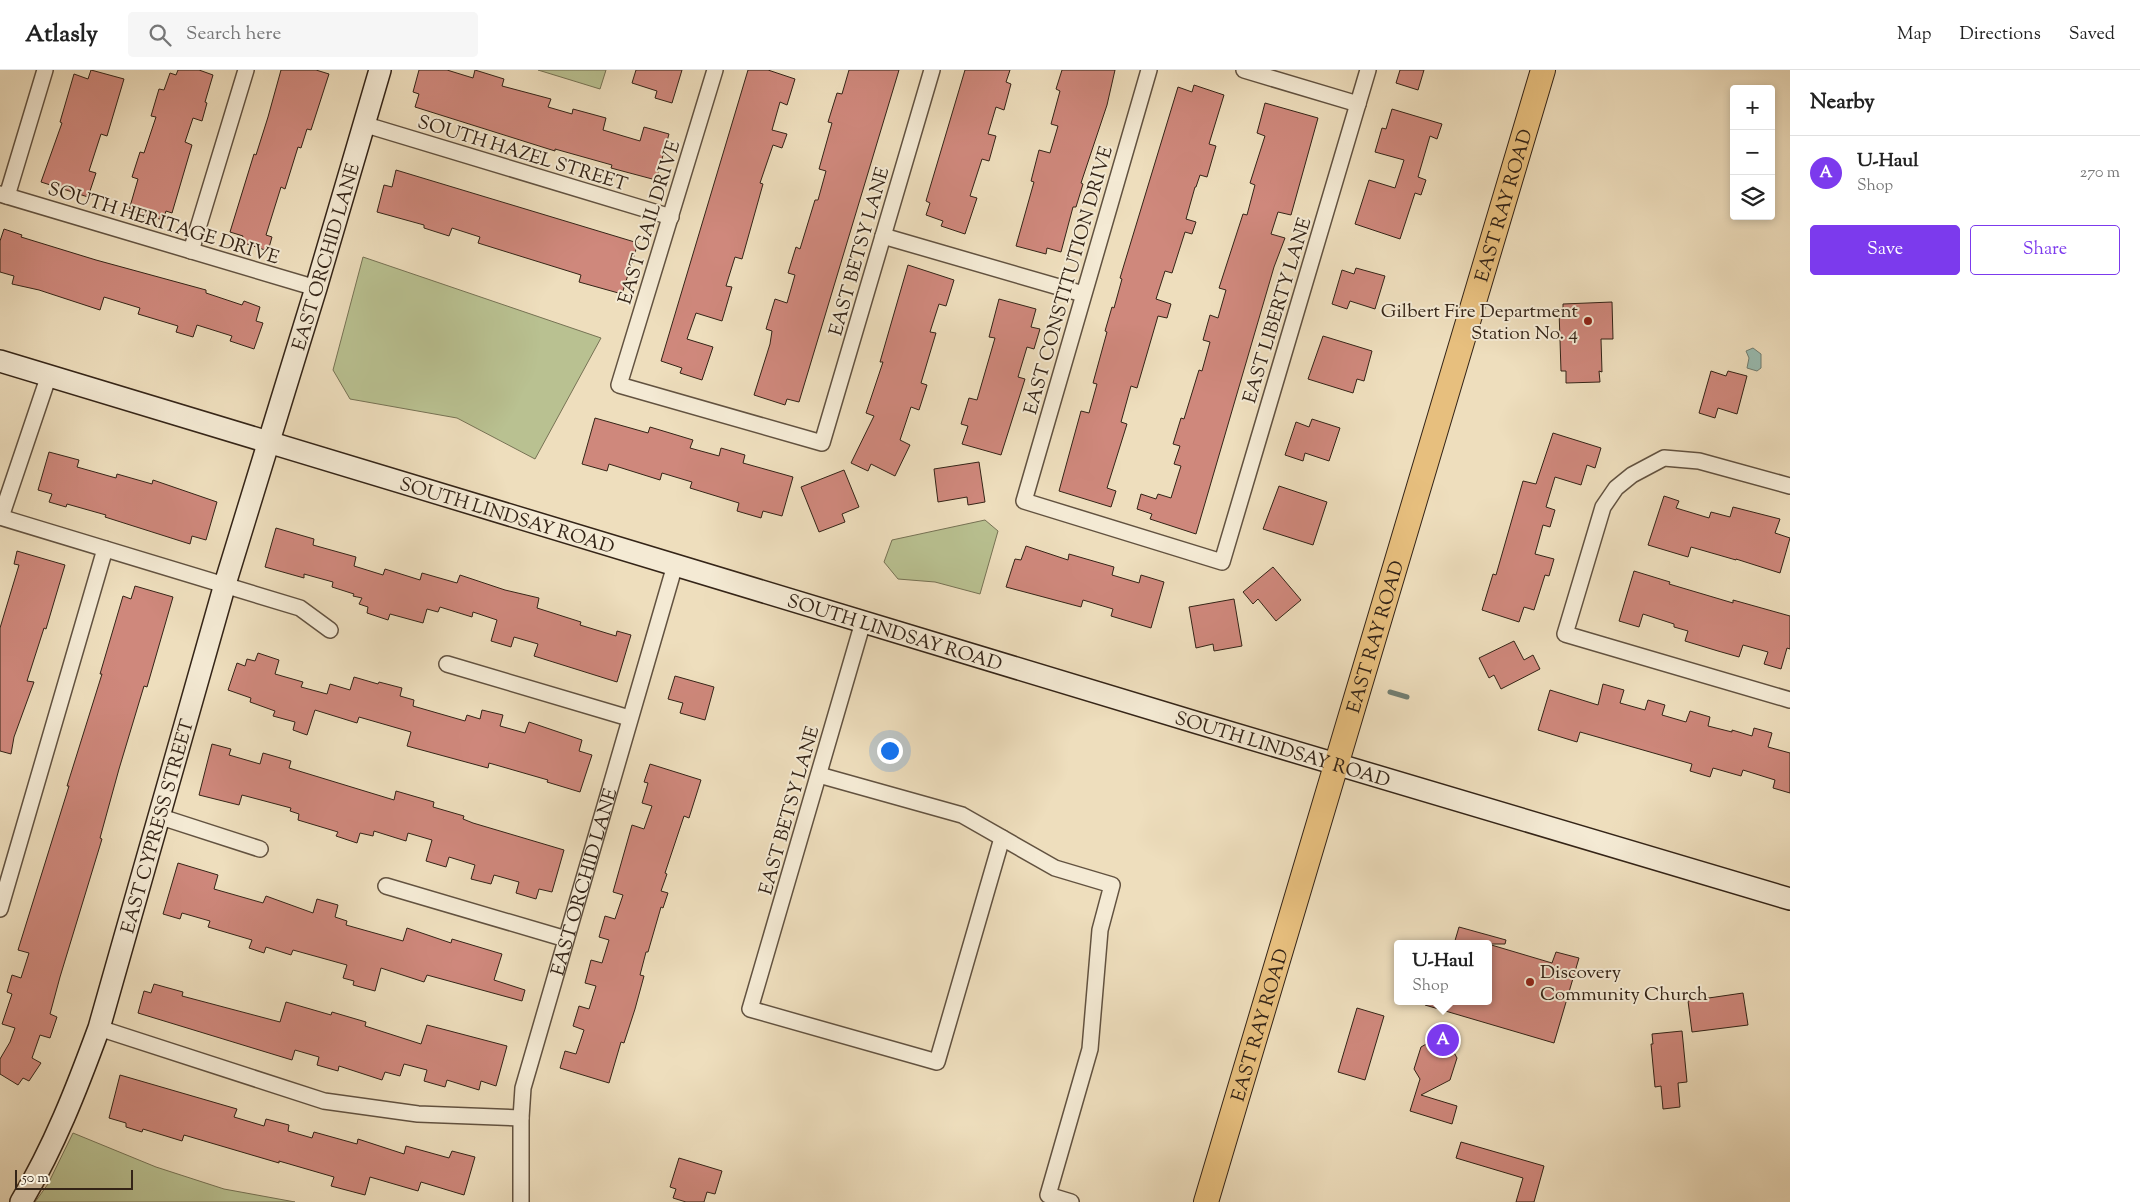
<!DOCTYPE html>
<meta charset="utf-8">
<style>
body{margin:0;font-family:"Sorts Mill Goudy",serif;background:#f6f6f6;color:#222}
.controls{position:absolute;right:15px;top:15px;display:grid;overflow:hidden;border-radius:5px;box-shadow:0 2px 8px #0003}
.controls button{width:45px;height:45px;display:grid;place-items:center;padding:0;border:0;border-bottom:1px solid #e0e0e0;background:#fff;color:#222;font:25px sans-serif}
.scale{position:absolute;left:15px;bottom:12px;width:118px;box-sizing:border-box;padding-left:5px;border:2px solid #342417;border-top:0;font-size:14px;line-height:18px;white-space:nowrap;color:#342417;-webkit-text-stroke:4px #f4ead4;paint-order:stroke}
.you{position:absolute;left:889px;top:680px;width:18px;height:18px;margin:-12px;border:4px solid #fff;border-radius:50%;background:#1a73e8;box-shadow:0 0 0 8px #1a73e833}
.badge{display:grid;place-items:center;width:32px;height:32px;border-radius:50%;background:#7c3aed;color:#fff;font-size:16px;font-weight:700}
.pin{position:absolute;translate:-50% -50%;border:2px solid #fff;box-shadow:0 1px 5px #0006}
.popup{position:absolute;left:1394px;top:870px;width:98px;height:65px;box-sizing:border-box;display:grid;place-content:center;border-radius:5px;background:#fff;filter:drop-shadow(0 1px 4px #0005);font-size:16px;white-space:nowrap;color:#767676}
.popup b{font-size:19px;color:#222}
.popup::after{content:'';position:absolute;left:50%;top:100%;margin-left:-10px;border:10px solid transparent;border-top-color:#fff}
.list{margin:0;padding:0;list-style:none}
h2{display:flex;justify-content:space-between;align-items:center;height:65px;margin:0;padding:0 20px;font-size:21px}
h2 small{font-size:16px;font-weight:400;color:#767676}
.list li{display:grid;grid-template-columns:32px 1fr auto;gap:15px;align-items:center;box-sizing:border-box;height:75px;padding:0 20px;border-top:1px solid #e0e0e0}
.list b{display:block;font-size:19px;white-space:nowrap}
.list p{margin:0;font-size:16px;white-space:nowrap;color:#767676}
.list em{font-size:16px;font-style:normal;color:#767676}
.actions{display:flex;gap:10px;padding:15px 20px}
.actions a{flex:1;padding:11px 0;border:1px solid #7c3aed;border-radius:5px;text-align:center;font-size:18px;color:#7c3aed}
.actions .main{background:#7c3aed;color:#fff}
.icon{flex:none;width:28px;height:28px;fill:none;stroke:currentColor;stroke-width:2;stroke-linecap:round;stroke-linejoin:round}
.map{position:relative;flex:none;width:1790px;height:1132px;overflow:hidden}
header{display:flex;align-items:center;gap:30px;box-sizing:border-box;height:70px;padding:0 25px;background:#fff;border-bottom:1px solid #e0e0e0}
header strong{font-size:24px}
nav{display:flex;gap:28px;margin-inline-start:auto;font-size:18px}
.search{width:350px;height:45px;background:#f6f6f6;display:flex;align-items:center;gap:12px;box-sizing:border-box;padding:0 18px;border-radius:5px;color:#767676;font-size:19px}
main{display:flex}
aside{flex:1;background:#fff}
.map>svg:first-child{display:block}
.green{fill:#b9c191;stroke:#767254}
.water{fill:#99bcb1;stroke:#717f73}
.lines{fill:none;stroke-linecap:round;stroke-linejoin:round}
.stream{stroke:#717f73;stroke-width:5}
.building{fill:#cf887c;stroke:#342417}
.street-casing{stroke:#625240;stroke-width:18}
.secondary-casing{stroke:#342417;stroke-width:24}
.primary-casing{stroke:#342417;stroke-width:26}
.street{stroke:#f4ead4;stroke-width:15}
.secondary{stroke:#f4ead4;stroke-width:21}
.primary{stroke:#e7bf7e;stroke-width:24}
.poi-dot{fill:#8f2418;stroke:#f4ead4;stroke-width:2}
.labels{text-anchor:middle;stroke-width:4;stroke-linejoin:round;paint-order:stroke}
.street-label{font-size:19px;fill:#342417;stroke:#f4ead4}
.poi-label{font-size:19px;fill:#342417;stroke:#f4ead4;text-anchor:end}
</style>
<header>
<strong>Atlasly</strong>
<div class="search"><svg class="icon" aria-label="search" viewBox="0 0 24 24"><circle cx="10" cy="10" r="6"/><path d="M15 15l6 6"/></svg>Search here</div>
<nav><a>Map</a><a>Directions</a><a>Saved</a></nav>
</header>
<main>
<div class="map">
<svg width="1790" height="1132" viewBox="0 0 1790 1132">
<rect width="100%" height="100%" fill="#eedebd"/>
<filter id="stains"><feTurbulence type="fractalNoise" baseFrequency=".004" numOctaves="4"/><feColorMatrix values="0 0 0 0 .2 0 0 0 0 .09 0 0 0 0 .02 0 0 0 .5 -.17"/></filter>
<radialGradient id="worn" r=".72"><stop offset=".6" stop-color="#630" stop-opacity="0"/><stop offset="1" stop-color="#630" stop-opacity=".3"/></radialGradient>
<!-- green -->
<g class="green">
<polygon points="538,0 606,0 600,19"/>
<polygon points="363,187 601,268 535,389 457,348 350,329 333,300"/>
<polygon points="985,450 998,461 980,524 935,512 898,509 884,492 892,470"/>
<polygon points="73,1063 156,1097 224,1119 295,1132 35,1132 48,1114"/>
</g>
<!-- water -->
<polygon class="water" points="1753,278 1761,284 1761,298 1757,301 1747,298 1749,288 1746,281"/>
<g class="lines">
<!-- stream -->
<polyline class="stream" points="1390,622 1407,627"/>
</g>
<!-- building -->
<g class="building">
<polygon points="91,0 124,9 107,66 101,64 89,101 96,103 88,127 41,112 62,53 60,52 74,4 88,9"/>
<polygon points="178,0 199,0 213,5 205,32 207,33 202,51 193,48 185,72 192,75 172,143 166,141 163,150 129,140 138,109 132,107 140,82 144,83 156,47 151,46 159,19 164,20 170,3 176,5"/>
<polygon points="281,0 316,0 329,4 311,60 307,59 301,78 298,77 285,119 281,117 266,165 272,167 268,181 241,172 243,166 230,162 254,84 256,85 268,47"/>
<polygon points="419,0 447,0 473,8 475,0 504,9 502,16 551,29 548,37 572,44 573,39 606,48 603,60 640,71 644,57 669,64 656,110 611,98 612,95 555,79 555,81 415,37 419,24 413,22"/>
<polygon points="636,0 682,0 672,33 655,28 657,21 632,13"/>
<polygon points="748,0 768,0 795,9 787,35 780,32 772,60 787,64 782,78 773,75 760,113 763,114 742,189 735,187 726,216 732,217 722,251 696,243 687,269 713,277 702,310 680,303 682,298 661,291"/>
<polygon points="849,0 899,0 799,332 787,329 785,335 754,325 770,274 772,261 766,259 775,229 787,233 795,205 788,203 796,177 800,179 815,130 818,130 826,101 819,99 832,53 828,52 837,23 842,24"/>
<polygon points="965,0 1010,0 1006,12 1011,14 1004,40 996,37 988,64 996,66 989,91 982,89 970,126 977,128 965,164 941,156 943,151 926,145 930,133 926,131"/>
<polygon points="1062,0 1115,0 1107,35 1081,113 1083,114 1076,137 1073,137 1061,182 1047,178 1046,184 1016,176 1034,112 1031,111 1039,80 1050,83 1058,56 1051,54 1060,21 1056,19"/>
<polygon points="1400,0 1424,0 1418,20 1396,13"/>
<polygon points="1194,15 1224,25 1209,74 1216,76 1207,107 1200,105 1196,117 1195,117 1186,149 1196,152 1192,164 1185,162 1172,203 1165,201 1156,229 1171,234 1167,248 1158,246 1137,318 1131,316 1121,352 1127,354 1107,418 1116,421 1111,437 1059,421 1081,341 1089,343 1097,314 1093,313 1107,262 1105,261 1112,237 1114,238 1122,209 1120,208 1178,17 1192,22"/>
<polygon points="1265,33 1318,48 1291,145 1278,142 1271,164 1285,168 1274,197 1196,464 1150,449 1152,444 1137,439 1141,424 1156,429 1158,424 1171,428 1181,396 1174,394 1180,376 1173,374 1181,348 1184,349 1199,300 1202,301 1210,272 1203,270 1210,245 1218,248 1226,220 1219,218 1243,144 1247,145 1255,115 1250,113 1265,66 1257,63"/>
<polygon points="1392,39 1442,54 1437,69 1430,66 1418,107 1426,110 1421,125 1415,123 1400,169 1355,154 1369,110 1395,118 1404,90 1375,82 1382,58 1386,59"/>
<polygon points="396,100 638,173 622,224 579,212 581,205 478,173 480,167 452,158 449,166 424,158 424,155 377,142 384,115 392,117"/>
<polygon points="4,159 22,165 21,167 96,190 206,220 206,223 242,235 244,231 260,237 256,251 263,253 254,279 230,271 232,266 197,255 193,267 176,262 178,256 138,244 140,238 104,227 100,240 39,220 12,214 14,206 0,202 0,171"/>
<polygon points="908,195 954,210 946,236 939,234 930,262 936,263 921,313 927,315 919,340 911,337 900,370 910,375 895,406 871,394 868,401 851,393 874,346 866,343 883,292 880,292"/>
<polygon points="1356,198 1385,206 1375,239 1350,231 1347,239 1332,234 1342,200 1354,204"/>
<polygon points="999,229 1036,239 1031,257 1040,259 1034,279 1027,277 1018,307 1025,309 1001,385 962,374 968,356 961,354 969,328 977,330 995,268 989,267"/>
<polygon points="1612,232 1613,269 1601,269 1602,302 1599,301 1600,312 1566,313 1566,301 1561,301 1559,240 1563,240 1563,234"/>
<polygon points="1323,266 1372,281 1364,311 1357,309 1353,323 1308,309"/>
<polygon points="1711,301 1726,306 1728,301 1747,306 1737,344 1718,338 1715,348 1699,343"/>
<polygon points="595,348 648,363 650,357 693,370 690,378 719,386 721,378 745,385 743,393 793,407 782,446 763,441 761,448 737,441 739,433 690,418 692,412 662,403 660,410 609,394 607,401 582,394"/>
<polygon points="1312,349 1340,358 1329,391 1305,383 1303,391 1285,385 1296,352 1309,357"/>
<polygon points="1553,363 1601,378 1595,398 1587,395 1581,415 1555,407 1546,437 1555,440 1550,457 1543,455 1535,484 1554,489 1549,506 1545,505 1534,540 1524,537 1519,552 1482,540 1493,504 1496,505 1523,411 1536,414"/>
<polygon points="49,382 79,390 77,397 116,408 117,404 152,414 153,410 217,432 206,470 192,466 190,474 105,447 106,445 67,434 66,437 49,432 52,424 38,420"/>
<polygon points="979,392 985,432 968,435 967,427 938,432 934,399"/>
<polygon points="844,400 859,437 842,444 845,452 819,462 801,417"/>
<polygon points="1279,416 1327,432 1313,475 1263,459"/>
<polygon points="1664,426 1679,431 1676,438 1709,448 1711,442 1730,447 1733,437 1780,449 1775,463 1790,468 1780,503 1736,489 1736,490 1691,477 1688,487 1648,475"/>
<polygon points="276,458 314,469 313,475 356,487 354,496 383,505 385,499 420,510 422,503 457,513 460,505 505,520 539,528 537,538 581,552 580,555 616,566 617,561 631,565 617,612 534,586 538,574 514,567 511,577 491,571 497,550 473,542 472,547 440,537 438,542 427,539 423,553 390,544 388,550 367,543 368,537 359,534 362,528 353,526 354,524 332,517 333,512 304,504 304,508 265,497"/>
<polygon points="1026,476 1068,490 1069,484 1114,497 1112,505 1139,513 1141,505 1164,512 1151,558 1111,546 1113,539 1083,530 1081,537 1006,517 1015,489 1021,490"/>
<polygon points="17,481 65,495 46,559 44,558 27,611 34,612 14,667 11,684 0,681 0,558 19,495 14,494"/>
<polygon points="1273,497 1301,530 1276,551 1258,529 1253,534 1243,522"/>
<polygon points="1634,501 1670,512 1669,514 1733,533 1733,530 1790,546 1790,579 1787,578 1781,599 1764,594 1768,582 1743,575 1739,587 1718,581 1685,571 1688,561 1674,557 1674,554 1643,544 1639,557 1619,551"/>
<polygon points="135,516 173,527 147,617 144,616 119,699 100,768 102,769 60,907 50,944 57,947 50,968 40,965 32,988 41,993 29,1011 23,1008 18,1015 0,1004 0,989 10,972 15,958 2,954 12,924 7,922 12,905 21,908 29,883 18,880 69,716 67,716 102,604 100,604 123,526 131,529"/>
<polygon points="1234,529 1242,576 1214,581 1213,574 1196,578 1189,537"/>
<polygon points="1514,571 1524,590 1533,585 1540,599 1501,619 1494,605 1489,608 1479,588"/>
<polygon points="258,583 279,590 275,604 303,612 301,617 327,624 330,614 350,620 354,607 378,614 379,612 402,618 400,626 414,630 413,636 465,651 467,645 480,649 482,640 503,645 500,656 525,663 529,652 582,670 579,681 592,685 580,722 547,712 548,710 489,693 488,698 407,676 411,662 359,647 357,653 315,640 307,665 293,660 295,652 273,646 275,641 250,632 251,628 228,620 237,593 245,596 247,589 255,591"/>
<polygon points="675,606 714,617 705,650 680,643 683,633 668,629"/>
<polygon points="1603,614 1624,620 1620,633 1645,640 1648,630 1665,635 1662,645 1686,652 1690,641 1710,647 1708,656 1732,662 1732,660 1752,666 1754,658 1772,663 1768,677 1790,683 1790,723 1773,718 1775,710 1743,700 1741,706 1713,698 1710,707 1690,701 1692,694 1580,662 1577,672 1538,660 1550,620 1598,635"/>
<polygon points="212,674 231,679 229,685 260,694 263,683 291,691 289,698 394,730 396,721 434,732 433,737 464,746 463,749 473,753 564,780 552,822 539,819 536,829 516,823 519,812 494,805 491,814 471,809 475,795 449,787 446,797 426,791 432,770 408,763 406,771 374,761 373,766 360,763 357,773 336,766 338,762 298,750 299,744 290,741 291,738 242,725 239,735 199,725"/>
<polygon points="650,694 701,710 689,748 684,746 665,803 667,804 661,821 668,823 663,838 661,837 648,882 646,882 640,905 644,906 635,939 624,973 621,972 609,1013 560,998 565,981 576,984 584,960 573,956 579,936 589,939 596,916 585,913 591,890 602,893 609,870 599,867 605,846 615,849 623,825 613,822 632,755 644,759 652,736 642,733 648,713 644,712"/>
<polygon points="178,793 218,805 214,819 263,833 266,826 313,843 317,829 338,835 335,847 347,851 346,855 403,871 407,858 451,873 452,869 502,884 494,910 525,920 522,931 427,905 424,912 381,898 375,921 353,915 354,911 343,908 347,895 293,880 291,885 266,877 264,883 249,878 252,870 208,857 210,851 182,843 180,849 163,844"/>
<polygon points="1459,857 1506,870 1505,874 1488,874 1552,893 1556,882 1579,888 1554,973 1425,935 1425,931 1488,931 1488,874 1454,874"/>
<polygon points="154,914 183,922 182,926 280,952 286,932 331,945 332,942 366,952 365,956 421,974 427,955 507,976 496,1016 481,1011 479,1020 447,1010 445,1017 424,1011 427,1000 404,994 400,1006 385,1002 382,1010 339,996 338,1001 317,995 319,987 295,980 292,990 138,943 144,921 151,923"/>
<polygon points="1743,923 1748,955 1692,962 1688,931"/>
<polygon points="1357,938 1384,946 1365,1010 1338,1002"/>
<polygon points="1682,961 1687,1012 1678,1013 1680,1037 1663,1039 1661,1016 1655,1017 1651,974 1653,974 1652,964"/>
<polygon points="1444,964 1457,988 1450,1010 1421,1025 1457,1036 1452,1054 1410,1041 1420,1009 1414,999 1421,977"/>
<polygon points="120,1005 237,1039 234,1047 264,1056 266,1049 289,1055 288,1061 312,1068 314,1062 357,1074 358,1069 404,1084 406,1076 449,1088 452,1081 475,1087 464,1125 421,1112 418,1121 370,1107 365,1125 331,1116 334,1107 279,1091 279,1093 184,1065 182,1071 143,1059 142,1062 126,1057 126,1053 109,1048"/>
<polygon points="1461,1072 1544,1096 1534,1132 1516,1132 1523,1108 1456,1088"/>
<polygon points="679,1088 722,1101 715,1124 707,1122 704,1132 686,1132 673,1128 676,1119 670,1117"/>
</g>
<g class="lines">
<defs>
<g id="street">
<polyline points="715,0 619,315 822,373 932,0"/>
<polyline points="1149,0 1024,431 1222,492 1368,0"/>
<polyline points="1244,0 1358,34"/>
<polyline points="363,54 671,147"/>
<polyline points="0,124 316,218"/>
<polyline points="7,126 45,0"/>
<polyline points="883,166 1083,224"/>
<polyline points="191,181 246,0"/>
<polyline points="1790,416 1699,391 1664,388 1632,405 1616,418 1603,437 1565,564 1790,630"/>
<polyline points="0,447 300,538 330,560"/>
<polyline points="1,447 49,305"/>
<polyline points="863,552 750,939 937,992 1002,768"/>
<polyline points="447,594 629,648"/>
<polyline points="819,705 962,745 1055,798 1112,815 1100,860 1090,979 1048,1125 1071,1132"/>
<polyline points="158,746 260,779"/>
<polyline points="386,816 566,869"/>
<polyline points="0,839 105,479"/>
<polyline points="99,958 324,1031 418,1044 521,1048"/>
<path id="s1" d="M521 1132V1048L523 1018 675 495"/>
</g>
<g id="secondary">
<path id="s2" d="M0 291 1198 653 1790 829"/>
<path id="s3" d="M21 1132C54 1077 77 1018 99 958L225 514 316 218 380 0"/>
</g>
<g id="primary">
<path id="s4" d="M1206 1132 1543 0"/>
</g>
</defs>
<!-- street casing -->
<use href="#street" class="street-casing"/>
<!-- secondary casing -->
<use href="#secondary" class="secondary-casing"/>
<!-- primary casing -->
<use href="#primary" class="primary-casing"/>
<!-- street -->
<use href="#street" class="street"/>
<!-- secondary -->
<use href="#secondary" class="secondary"/>
<!-- primary -->
<use href="#primary" class="primary"/>
</g>
<!-- markers -->
<g class="poi-dot">
<circle cx="1588" cy="251" r="5"/>
<circle cx="1530" cy="912" r="5"/>
</g>
<g class="labels">
<!-- street labels -->
<g class="street-label">
<text transform="translate(523 82) rotate(17)" y="7">SOUTH HAZEL STREET</text>
<text dy="7" stroke="none"><textPath href="#s4" startOffset="1040">EAST RAY ROAD</textPath></text>
<text transform="translate(164 152) rotate(17)" y="7">SOUTH HERITAGE DRIVE</text>
<text transform="translate(648 152) rotate(-73)" y="7">EAST GAIL DRIVE</text>
<text transform="translate(858 181) rotate(-74)" y="7">EAST BETSY LANE</text>
<text dy="7" stroke="none"><textPath href="#s3" startOffset="995">EAST ORCHID LANE</textPath></text>
<text transform="translate(1067 210) rotate(-74)" y="7">EAST CONSTITUTION DRIVE</text>
<text transform="translate(1276 240) rotate(-73)" y="7">EAST LIBERTY LANE</text>
<text dy="7" stroke="none"><textPath href="#s2" startOffset="530">SOUTH LINDSAY ROAD</textPath></text>
<text dy="7" stroke="none"><textPath href="#s2" startOffset="935">SOUTH LINDSAY ROAD</textPath></text>
<text dy="7" stroke="none"><textPath href="#s4" startOffset="590">EAST RAY ROAD</textPath></text>
<text dy="7" stroke="none"><textPath href="#s2" startOffset="1340">SOUTH LINDSAY ROAD</textPath></text>
<text transform="translate(788 740) rotate(-74)" y="7">EAST BETSY LANE</text>
<text dy="7" stroke="none"><textPath href="#s3" startOffset="401">EAST CYPRESS STREET</textPath></text>
<text dy="7" stroke="none"><textPath href="#s1" startOffset="329">EAST ORCHID LANE</textPath></text>
<text dy="7" stroke="none"><textPath href="#s4" startOffset="185">EAST RAY ROAD</textPath></text>
</g>
<!-- poi labels -->
<g class="poi-label">
<text x="1578" y="247">Gilbert Fire Department<tspan x="1578" dy="22">Station No. 4</tspan></text>
<text x="1540" y="908" text-anchor="start">Discovery<tspan x="1540" dy="22">Community Church</tspan></text>
</g>
</g>
<rect width="100%" height="100%" filter="url(#stains)"/>
<rect width="100%" height="100%" fill="url(#worn)"/>
</svg>
<div class="controls">
<button>+</button>
<button>−</button>
<button><svg class="icon" aria-label="layers" viewBox="0 0 24 24"><path d="M12 4l9 5-9 5-9-5zM3 14l9 5 9-5"/></svg></button>
</div>
<div class="scale">50 m</div>
<div class="you"></div>
<div class="pin badge" style="left:1443px;top:970px">A</div>
<div class="popup"><b>U-Haul</b>Shop</div>
</div>
<aside>
<h2>Nearby<small></small></h2>
<ul class="list">
<li><span class="badge">A</span><div><b>U-Haul</b><p>Shop</p></div><em>270 m</em></li>
</ul>
<div class="actions"><a class="main">Save</a><a>Share</a></div>
</aside>
</main>
